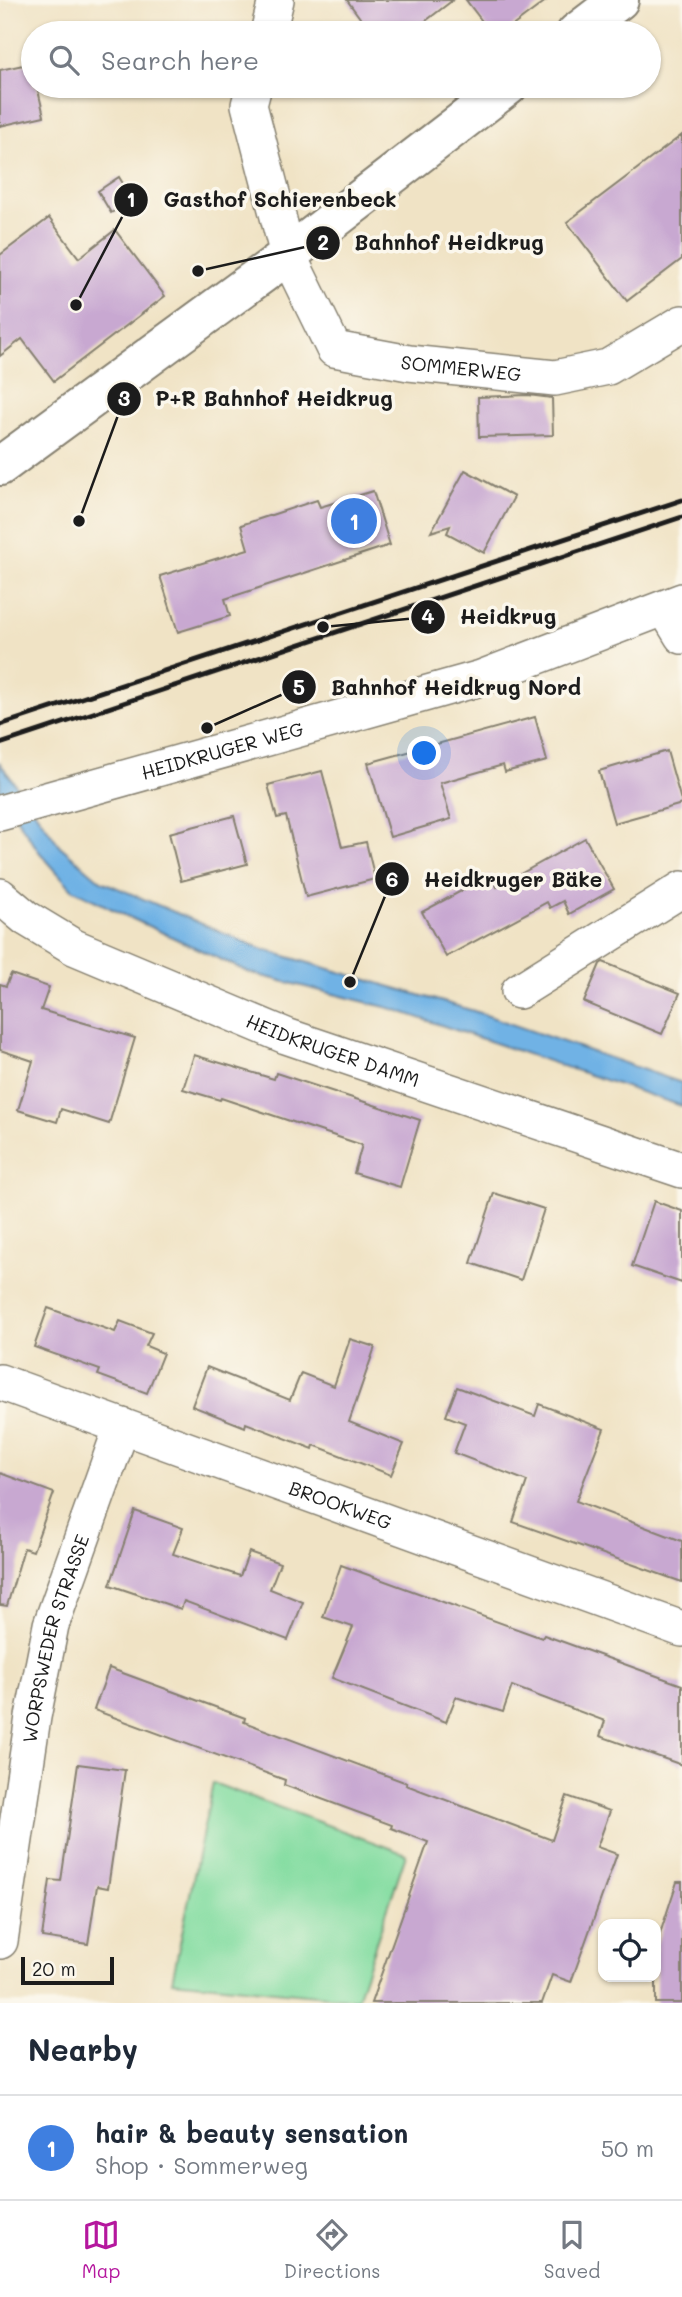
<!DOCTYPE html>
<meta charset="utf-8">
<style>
body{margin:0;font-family:Mali,sans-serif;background:#f6f6f7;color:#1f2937}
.controls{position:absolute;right:21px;bottom:21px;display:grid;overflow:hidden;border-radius:14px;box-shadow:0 2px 5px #0004}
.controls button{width:63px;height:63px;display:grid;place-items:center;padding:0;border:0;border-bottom:2px solid #e0e1e3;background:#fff;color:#1f2937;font:35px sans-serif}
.scale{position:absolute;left:21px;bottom:18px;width:93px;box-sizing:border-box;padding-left:7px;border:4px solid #1c1c1c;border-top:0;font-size:19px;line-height:24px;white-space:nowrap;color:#1c1c1c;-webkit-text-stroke:5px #fbf7ec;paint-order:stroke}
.you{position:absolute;left:425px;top:754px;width:24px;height:24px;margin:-18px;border:5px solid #fff;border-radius:50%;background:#1a73e8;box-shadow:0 0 0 10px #1a73e833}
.badge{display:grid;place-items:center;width:46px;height:46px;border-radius:50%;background:#b5179e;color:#fff;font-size:23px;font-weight:700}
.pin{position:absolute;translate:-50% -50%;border:4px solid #fff;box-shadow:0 2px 7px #0006}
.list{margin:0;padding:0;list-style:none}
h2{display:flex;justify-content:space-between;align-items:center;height:91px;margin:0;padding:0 28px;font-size:30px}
h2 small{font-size:23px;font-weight:400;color:#747a83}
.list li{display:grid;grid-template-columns:46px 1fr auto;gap:21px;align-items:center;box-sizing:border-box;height:105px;padding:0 28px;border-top:2px solid #e0e1e3}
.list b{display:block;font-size:26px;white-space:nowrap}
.list p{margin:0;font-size:23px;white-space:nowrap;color:#747a83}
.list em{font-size:23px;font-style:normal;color:#747a83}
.icon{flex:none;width:38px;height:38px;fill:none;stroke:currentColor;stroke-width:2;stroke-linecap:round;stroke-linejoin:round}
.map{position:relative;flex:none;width:682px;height:2003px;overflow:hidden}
.search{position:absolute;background:#fff;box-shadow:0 2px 5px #0004;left:21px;right:21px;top:21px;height:77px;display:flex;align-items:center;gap:18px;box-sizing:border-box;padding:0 24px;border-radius:38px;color:#747a83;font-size:26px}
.sheet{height:196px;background:#fff}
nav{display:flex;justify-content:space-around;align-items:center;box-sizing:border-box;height:98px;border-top:2px solid #e0e1e3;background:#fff;font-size:19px;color:#747a83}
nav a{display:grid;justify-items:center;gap:4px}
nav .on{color:#b5179e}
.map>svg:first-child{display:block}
.green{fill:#85dda2;stroke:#507c5f;stroke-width:2}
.water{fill:#70b2e5;stroke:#466780;stroke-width:2}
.building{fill:#c8a8d1}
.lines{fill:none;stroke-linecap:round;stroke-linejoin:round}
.minor-casing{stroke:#868070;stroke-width:38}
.major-casing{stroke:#868070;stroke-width:42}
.minor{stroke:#fff;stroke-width:35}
.major{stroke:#fff;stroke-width:38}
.rail{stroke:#1c1c1c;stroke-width:5}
.labels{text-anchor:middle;stroke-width:7;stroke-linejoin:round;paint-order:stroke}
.street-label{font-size:19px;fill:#1c1c1c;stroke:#fbf7ec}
.leader{fill:none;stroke:#1c1c1c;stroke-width:2.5}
.callout-dot{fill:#1c1c1c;stroke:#fbf7ec;stroke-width:2.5}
.mark-label{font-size:21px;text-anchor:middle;font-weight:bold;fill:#fff}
.callout-label{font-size:21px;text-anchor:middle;font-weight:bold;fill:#1c1c1c;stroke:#fbf7ec;stroke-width:7;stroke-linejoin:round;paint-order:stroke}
</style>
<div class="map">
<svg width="682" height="2003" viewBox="0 0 682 2003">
<rect width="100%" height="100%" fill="#fbf7ec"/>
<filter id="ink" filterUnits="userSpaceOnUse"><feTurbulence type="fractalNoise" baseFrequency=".0143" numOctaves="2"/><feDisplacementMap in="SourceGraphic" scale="14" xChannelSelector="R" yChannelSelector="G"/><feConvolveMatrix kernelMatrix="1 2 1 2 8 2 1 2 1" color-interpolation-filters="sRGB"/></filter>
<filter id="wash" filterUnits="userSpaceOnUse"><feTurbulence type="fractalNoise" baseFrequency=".00686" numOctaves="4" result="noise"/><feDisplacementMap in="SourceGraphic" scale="28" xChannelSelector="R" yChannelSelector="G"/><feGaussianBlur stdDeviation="1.57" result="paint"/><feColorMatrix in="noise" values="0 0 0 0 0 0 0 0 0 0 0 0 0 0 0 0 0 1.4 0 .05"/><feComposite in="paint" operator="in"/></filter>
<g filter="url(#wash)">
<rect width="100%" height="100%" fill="#f0e3c5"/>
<!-- green -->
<polygon class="green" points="213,1783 406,1854 357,1999 172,1981"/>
<!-- water -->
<polygon class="water" points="0,763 60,846 101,881 261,949 474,1011 682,1083 682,1106 393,1009 250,973 120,913 72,889 40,853 0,794"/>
<g id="blocks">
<!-- building -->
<g class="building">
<polygon points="347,0 453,0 410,33 371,33"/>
<polygon points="466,0 547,0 503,33 491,33"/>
<polygon points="32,63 33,86 37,86 44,116 0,126 0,70"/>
<polygon points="682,135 682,259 627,301 567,222"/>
<polygon points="119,177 133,200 111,213 98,191"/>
<polygon points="49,218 79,258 115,230 165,296 54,381 22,339 0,356 0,255"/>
<polygon points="528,395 552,398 553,435 479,437 478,397"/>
<polygon points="465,470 514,497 484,553 447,533 450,526 431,532"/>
<polygon points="373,491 390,545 225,599 230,616 178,632 160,576 248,549 241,525 317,500 320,507"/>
<polygon points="535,717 547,761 505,772 503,765 440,783 451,819 390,837 368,763"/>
<polygon points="667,751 682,804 614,823 599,771"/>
<polygon points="322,771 342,847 366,842 375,879 306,897 286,816 277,818 268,785"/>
<polygon points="234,816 247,864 181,881 169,833"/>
<polygon points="585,838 614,889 569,914 563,901 550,908 547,902 446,957 422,912 491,875 497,887"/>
<polygon points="603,962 680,993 662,1034 584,1002 600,964"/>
<polygon points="11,974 49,987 41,1010 135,1038 109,1124 61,1109 57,1122 18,1110 33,1061 0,1050 0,984 6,986"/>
<polygon points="194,1055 274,1079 276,1073 420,1120 400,1187 354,1173 362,1145 221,1098 220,1100 183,1089"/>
<polygon points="494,1193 544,1209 521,1280 471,1263"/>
<polygon points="654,1201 682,1211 682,1283 632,1266"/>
<polygon points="48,1308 115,1332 120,1321 152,1333 146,1346 163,1353 147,1393 98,1375 100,1370 34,1347"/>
<polygon points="350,1339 375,1347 349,1422 404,1444 391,1475 314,1445 313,1449 246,1423 245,1427 192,1406 207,1367 290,1400 301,1373 334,1386"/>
<polygon points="457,1387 535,1416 539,1404 604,1429 576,1501 682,1541 682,1582 513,1522 527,1481 454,1453 465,1423 446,1416"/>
<polygon points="0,1473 54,1493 33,1551 24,1548 7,1606 0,1605"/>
<polygon points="135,1511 183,1528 173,1554 240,1576 249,1552 280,1563 270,1589 303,1602 288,1640 184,1601 181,1609 110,1585"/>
<polygon points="341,1565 542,1638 544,1635 682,1685 682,1765 600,1736 605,1721 512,1686 503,1712 456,1697 446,1722 332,1678 353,1627 323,1617"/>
<polygon points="109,1668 245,1718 244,1722 407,1783 406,1785 552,1840 567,1796 610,1811 597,1847 617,1854 571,1982 552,1975 542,2003 371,2003 428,1842 391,1828 392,1825 284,1785 285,1780 94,1710"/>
<polygon points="78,1764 125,1770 108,1888 97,1886 88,1944 42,1937 50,1880 61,1881"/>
<polygon points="677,1882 682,1882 682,2003 656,2003 656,1946"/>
</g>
</g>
</g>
<g filter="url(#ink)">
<use href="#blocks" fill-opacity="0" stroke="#868070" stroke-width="2"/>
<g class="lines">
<defs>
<g id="minor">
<polyline points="268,33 276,0"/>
<path id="s1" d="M254 86 249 105 288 255 334 349 409 363 555 378 608 367 682 323"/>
<polyline points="665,608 682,636"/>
<path id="s2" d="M0 813 481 678 682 601"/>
<path id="s3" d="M0 896 26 918 74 947 286 1036 682 1170"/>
<polyline points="519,991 682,889"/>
<path id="s4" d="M0 1382 682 1629"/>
<path id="s5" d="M0 1941 33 1717 51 1625 122 1426"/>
</g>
<g id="major">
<polyline points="576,33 619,0"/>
<polyline points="0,466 288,255 508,86"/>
</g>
</defs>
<!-- minor casing -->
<use href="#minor" class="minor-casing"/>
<!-- major casing -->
<use href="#major" class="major-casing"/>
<!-- minor -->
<use href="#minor" class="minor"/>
<!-- major -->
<use href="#major" class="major"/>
<!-- rail -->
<g class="rail">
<polyline points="0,725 682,500"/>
<polyline points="0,744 682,517"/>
</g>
</g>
</g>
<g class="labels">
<!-- street labels -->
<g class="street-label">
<text dy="7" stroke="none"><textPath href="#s1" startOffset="408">SOMMERWEG</textPath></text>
<text dy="7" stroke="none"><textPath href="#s2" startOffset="231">HEIDKRUGER WEG</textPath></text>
<text dy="7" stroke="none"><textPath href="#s3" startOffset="369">HEIDKRUGER DAMM</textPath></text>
<text dy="7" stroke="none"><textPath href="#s4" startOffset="362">BROOKWEG</textPath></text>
<text dy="7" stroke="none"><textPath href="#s5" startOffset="308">WORPSWEDER STRASSE</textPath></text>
</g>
</g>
<!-- callouts -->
<path class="leader" d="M76 305L131 200M198 271L323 243M79 521L124 399M323 627L428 617M207 728L299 687M350 982L392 879"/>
<g class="callout-dot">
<circle cx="76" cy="305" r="7"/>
<circle cx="198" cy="271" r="7"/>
<circle cx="79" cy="521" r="7"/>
<circle cx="323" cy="627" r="7"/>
<circle cx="207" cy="728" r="7"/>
<circle cx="350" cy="982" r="7"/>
<circle cx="131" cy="200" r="18"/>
<circle cx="323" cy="243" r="18"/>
<circle cx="124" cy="399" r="18"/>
<circle cx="428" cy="617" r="18"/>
<circle cx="299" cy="687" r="18"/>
<circle cx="392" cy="879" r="18"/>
</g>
<g class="mark-label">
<text x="131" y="207">1</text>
<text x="323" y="250">2</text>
<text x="124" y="406">3</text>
<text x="428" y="624">4</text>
<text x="299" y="695">5</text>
<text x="392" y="887">6</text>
</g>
<g class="callout-label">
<text x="280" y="207">Gasthof Schierenbeck</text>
<text x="449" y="250">Bahnhof Heidkrug</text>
<text x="274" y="406">P+R Bahnhof Heidkrug</text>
<text x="508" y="624">Heidkrug</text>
<text x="456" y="695">Bahnhof Heidkrug Nord</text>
<text x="513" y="887">Heidkruger Bäke</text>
</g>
</svg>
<div class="controls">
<button><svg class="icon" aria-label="locate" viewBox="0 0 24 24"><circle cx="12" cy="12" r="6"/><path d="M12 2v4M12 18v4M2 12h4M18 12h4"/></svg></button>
</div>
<div class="scale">20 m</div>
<div class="you"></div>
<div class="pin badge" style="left:354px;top:521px;background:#3f7fe0">1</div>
<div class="search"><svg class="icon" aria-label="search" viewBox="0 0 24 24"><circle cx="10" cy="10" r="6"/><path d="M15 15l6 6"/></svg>Search here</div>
</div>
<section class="sheet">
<h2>Nearby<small></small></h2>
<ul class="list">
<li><span class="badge" style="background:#3f7fe0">1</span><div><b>hair &amp; beauty sensation</b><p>Shop · Sommerweg</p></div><em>50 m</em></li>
</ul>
</section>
<nav>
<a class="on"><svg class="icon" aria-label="map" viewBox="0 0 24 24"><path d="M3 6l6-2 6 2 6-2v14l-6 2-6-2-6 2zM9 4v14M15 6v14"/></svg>Map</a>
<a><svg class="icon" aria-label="directions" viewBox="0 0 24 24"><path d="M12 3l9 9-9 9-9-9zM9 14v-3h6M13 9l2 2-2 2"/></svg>Directions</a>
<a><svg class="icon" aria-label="saved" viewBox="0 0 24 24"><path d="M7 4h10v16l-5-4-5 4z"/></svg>Saved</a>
</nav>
